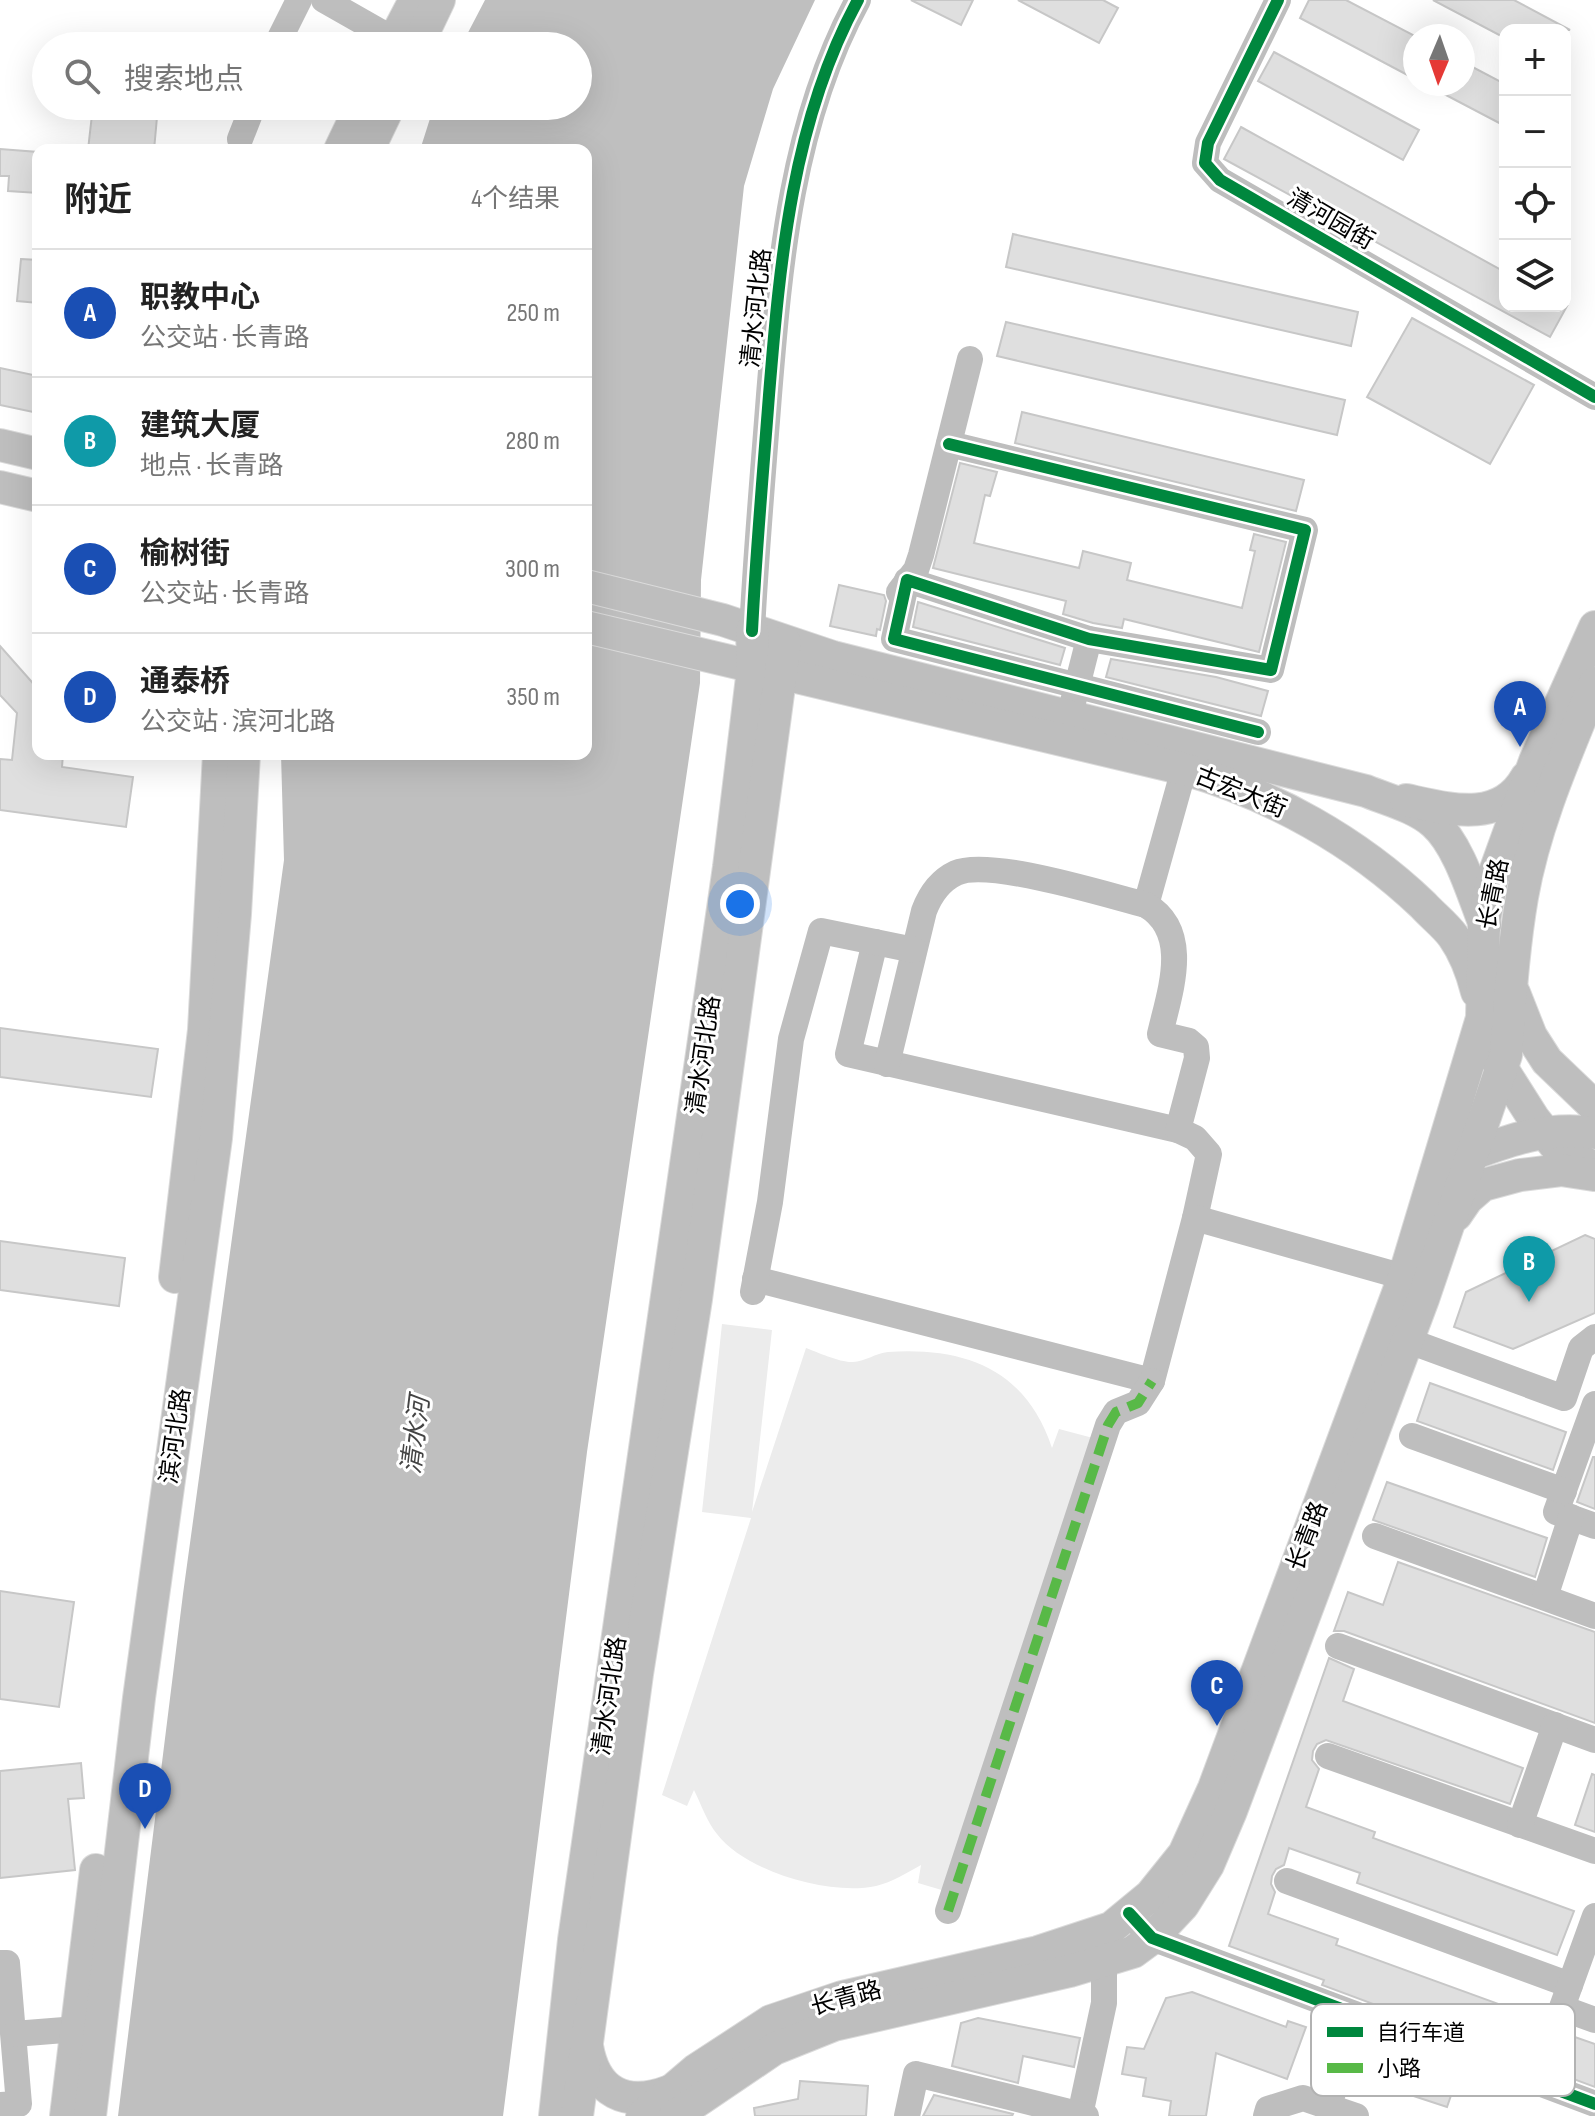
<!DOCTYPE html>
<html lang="zh">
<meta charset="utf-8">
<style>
body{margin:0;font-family:"Sofia Sans Condensed","Noto Sans SC",sans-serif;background:#f2f2f2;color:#222}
.controls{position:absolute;right:24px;top:24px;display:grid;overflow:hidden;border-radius:16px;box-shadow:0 8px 32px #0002}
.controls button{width:72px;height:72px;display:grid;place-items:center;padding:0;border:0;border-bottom:2px solid #e0e0e0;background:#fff;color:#222;font:40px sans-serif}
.compass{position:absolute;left:1403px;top:24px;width:72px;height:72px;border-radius:50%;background:#fff;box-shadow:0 8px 32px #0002;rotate:182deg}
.you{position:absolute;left:740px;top:904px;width:28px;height:28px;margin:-20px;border:6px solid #fff;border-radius:50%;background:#1a73e8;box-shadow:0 0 0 12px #1a73e833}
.badge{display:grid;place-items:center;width:52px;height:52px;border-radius:50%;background:#db2777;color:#fff;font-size:26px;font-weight:700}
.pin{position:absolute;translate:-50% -66px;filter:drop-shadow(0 2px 4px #0008)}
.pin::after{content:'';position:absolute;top:42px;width:28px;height:24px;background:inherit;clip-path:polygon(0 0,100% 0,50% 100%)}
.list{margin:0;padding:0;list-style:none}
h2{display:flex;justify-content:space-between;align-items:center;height:104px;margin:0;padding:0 32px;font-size:34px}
h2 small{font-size:26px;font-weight:400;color:#767676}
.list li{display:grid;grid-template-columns:52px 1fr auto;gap:24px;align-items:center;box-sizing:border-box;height:128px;padding:0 32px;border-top:2px solid #e0e0e0}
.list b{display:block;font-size:30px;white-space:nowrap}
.list p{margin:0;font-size:26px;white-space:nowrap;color:#767676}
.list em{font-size:26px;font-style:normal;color:#767676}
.icon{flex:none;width:44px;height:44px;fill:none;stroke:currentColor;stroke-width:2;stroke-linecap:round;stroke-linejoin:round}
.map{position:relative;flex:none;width:1595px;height:2116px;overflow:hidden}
.search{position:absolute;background:#fff;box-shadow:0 8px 32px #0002;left:32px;top:32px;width:560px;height:88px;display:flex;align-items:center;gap:20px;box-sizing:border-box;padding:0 28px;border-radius:44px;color:#767676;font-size:30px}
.panel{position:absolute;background:#fff;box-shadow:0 8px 32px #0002;left:32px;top:144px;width:560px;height:616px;border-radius:16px}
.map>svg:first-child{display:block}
.green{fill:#ececec}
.water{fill:#bfbfbf}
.building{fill:#dfdfdf;stroke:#c7c7c7;stroke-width:2}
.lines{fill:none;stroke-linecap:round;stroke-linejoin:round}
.major-casing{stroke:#dbdbdb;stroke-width:34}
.minor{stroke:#bebebe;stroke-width:26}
.major{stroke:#bebebe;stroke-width:32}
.quiet{stroke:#58b947;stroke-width:10;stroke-dasharray:20 10;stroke-linecap:butt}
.cycleway-casing{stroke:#fff;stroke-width:17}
.cycleway{stroke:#00873e;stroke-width:12}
.labels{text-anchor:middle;stroke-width:6;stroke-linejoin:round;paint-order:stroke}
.street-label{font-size:24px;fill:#000;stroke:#fff}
.water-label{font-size:26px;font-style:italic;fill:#444;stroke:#fff}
.key{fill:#fff;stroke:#b2b2b2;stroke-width:2}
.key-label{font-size:22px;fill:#000}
</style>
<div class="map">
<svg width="1595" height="2116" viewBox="0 0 1595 2116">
<rect width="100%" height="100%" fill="#fff"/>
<!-- green -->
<path class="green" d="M722 1324 772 1330 752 1512 806 1348C817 1352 841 1363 853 1362 864 1362 876 1353 888 1352 965 1347 1026 1369 1052 1448L1059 1429 1093 1438 945 1891 918 1883 921 1865C907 1873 892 1882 876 1886 830 1896 746 1872 717 1834 707 1822 701 1804 694 1790L687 1806 662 1795 751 1518 702 1512Z"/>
<!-- water -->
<polygon class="water" points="485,0 815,0 773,89 744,186 701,580 700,683 587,1452 503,2116 118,2116 183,1594 284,860 281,754 586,754 586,150 420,150 434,106 578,106 578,46 461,46"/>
<!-- building -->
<g class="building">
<polygon points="911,0 973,0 961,25"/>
<polygon points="1018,0 1103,0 1118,8 1099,43"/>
<polygon points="1309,0 1346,0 1415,36 1415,79 1300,18"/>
<polygon points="1433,0 1514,0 1570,30 1505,30 1505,38"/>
<polygon points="1274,52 1419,130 1403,160 1258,81"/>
<polygon points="1463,62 1505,84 1505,126 1425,84 1463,84"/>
<polygon points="93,106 158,106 154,150 88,150"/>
<polygon points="1241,127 1505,272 1505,306 1567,306 1550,337 1224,159"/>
<polygon points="0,149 38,152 38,193 8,191 9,176 0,176"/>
<polygon points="1013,234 1358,312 1351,346 1006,267"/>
<polygon points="21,259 38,260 38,303 17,301"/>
<polygon points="1412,318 1534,385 1490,464 1367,397"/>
<polygon points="1006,322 1345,400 1337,435 997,356"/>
<polygon points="0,368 38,376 38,413 0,405"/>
<polygon points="1022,412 1304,480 1296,511 1015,443"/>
<polygon points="960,463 997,472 990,496 985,495 974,543 1079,568 1083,551 1131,563 1127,580 1242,608 1255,551 1250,550 1254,534 1286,542 1259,652 1124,619 1122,628 1093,623 1063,614 1066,601 933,568"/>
<polygon points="839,585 884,595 886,601 880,630 877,629 876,636 830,626"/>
<polygon points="918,602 1065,648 1060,665 913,627"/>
<polygon points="0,646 38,689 38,754 63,754 62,767 133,777 126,827 0,810 0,759 12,760 17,713 0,695"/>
<polygon points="1111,659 1216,677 1268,691 1261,716 1106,677"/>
<polygon points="0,1028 158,1049 151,1097 0,1077"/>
<polygon points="1585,1235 1595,1239 1595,1313 1513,1349 1454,1327 1466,1292"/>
<polygon points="0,1241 125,1258 119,1306 0,1290"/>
<polygon points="1430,1383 1566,1432 1553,1470 1417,1421"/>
<polygon points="1593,1457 1595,1457 1595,1509 1577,1502"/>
<polygon points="1387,1482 1547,1538 1535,1577 1373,1520"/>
<polygon points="1398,1562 1595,1632 1595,1723 1344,1631 1334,1631 1348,1592 1383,1605"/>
<polygon points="0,1591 74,1602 59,1707 0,1699"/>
<polygon points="1329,1658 1354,1669 1343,1701 1523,1768 1510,1804 1326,1740 1317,1744 1313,1751 1312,1760 1319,1769 1306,1807 1375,1832 1373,1838 1574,1911 1557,1955 1357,1883 1360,1873 1289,1848 1284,1865 1276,1869 1272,1876 1271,1884 1275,1892 1268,1914 1338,1939 1336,1945 1537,2018 1536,2020 1540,2022 1528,2055 1524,2053 1521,2059 1322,1985 1324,1980 1229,1946"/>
<polygon points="81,1763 84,1798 68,1799 75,1870 0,1878 0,1771"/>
<polygon points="1592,1774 1595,1775 1595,1832 1575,1825"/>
<polygon points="1192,1992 1286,2027 1288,2021 1306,2027 1287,2079 1216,2053 1206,2116 1169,2116 1171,2101 1143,2096 1146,2078 1122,2074 1127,2047 1144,2049 1166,1998"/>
<polygon points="978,2018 1080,2038 1074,2067 1023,2056 1018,2083 952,2066 961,2023"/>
<polygon points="1569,2035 1595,2044 1595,2087 1568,2077 1571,2068 1559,2063"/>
<polygon points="1384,2054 1457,2078 1447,2107 1374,2083"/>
<polygon points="800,2081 868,2086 866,2116 755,2116 754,2108 798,2099"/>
<polygon points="934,2095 1013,2114 1012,2116 923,2116"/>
</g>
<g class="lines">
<defs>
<g id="major">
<polyline points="391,46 415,0"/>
<polyline points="417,46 439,0"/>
<polyline points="340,150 361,106"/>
<polyline points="368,150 389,106"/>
<polyline points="0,445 38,454"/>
<polyline points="0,487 38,496"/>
<path d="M586 586 723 620 833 657 1366 791C1388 800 1416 807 1434 823 1459 845 1473 895 1485 925"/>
<path d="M586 627 1184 769C1273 795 1356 841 1423 905 1432 915 1445 925 1453 936 1465 953 1472 972 1477 992"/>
<path d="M1406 800C1449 809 1500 824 1526 778"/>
<polyline points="1514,993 1531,1036 1547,1061 1595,1107"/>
<polyline points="1494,1056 1534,1119 1558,1149 1595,1168"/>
<path d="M1459 1159C1507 1141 1543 1126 1595 1133"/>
<polyline points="1456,1215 1467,1199 1483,1185 1520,1175 1561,1170 1594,1175"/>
<polyline points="175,1277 204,1030 219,754"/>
<path d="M587 2046C595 2093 626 2108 670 2091"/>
<polyline points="66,2116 96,1870"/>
<polyline points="90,2116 139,1698 216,1138 235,914 244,754"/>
<polyline points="555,2116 574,1940 729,867 753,669 752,631"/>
<polyline points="577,2116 637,1674 696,1299 785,642"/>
<polyline points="642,2116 696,2070 771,2021 842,1997 1038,1952 1111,1928 1151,1895 1184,1854 1214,1788 1404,1277 1482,1018 1484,921 1492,880 1535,761 1595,627"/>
<path d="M675 2116 774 2049 834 2025 1070 1971 1133 1952 1152 1938 1183 1905 1208 1865 1231 1811 1423 1299 1506 1055C1510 1002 1513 949 1522 897 1535 823 1567 752 1595 683"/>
</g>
</defs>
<!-- major casing -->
<use href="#major" class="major-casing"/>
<!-- minor -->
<g class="minor">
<polyline points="324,0 405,46"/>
<polyline points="1278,0 1208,143 1205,163 1220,180 1595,397"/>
<polyline points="276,46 299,0"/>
<polyline points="240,139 253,106"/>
<polyline points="949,444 1305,530 1271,670 1089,639 907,580 894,639 1258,732"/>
<polyline points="899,592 916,570 921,555 970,359"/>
<path d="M752 631C756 552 763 474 769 395 780 261 792 121 858 0"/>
<polyline points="1073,702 1089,639"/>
<polyline points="1146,905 1184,769"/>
<polyline points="875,942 848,1054 1178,1130"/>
<path d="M887 1064 924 911C930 895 939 881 956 873 989 858 1106 895 1146 905 1192 932 1170 991 1160 1034L1189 1041 1196 1047 1197 1058 1178 1130 1195 1138 1209 1154 1195 1218"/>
<polyline points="755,1279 1152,1381 1195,1218 1404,1277"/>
<polyline points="753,1292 770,1202 791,1039 821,931 914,950"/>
<polyline points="1390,1334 1564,1398 1581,1348 1595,1337"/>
<polyline points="1595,1404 1556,1512 1595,1526"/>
<polyline points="1412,1436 1564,1491"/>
<polyline points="1375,1536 1595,1616"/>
<polyline points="1545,1597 1571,1517"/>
<polyline points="1338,1646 1595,1740"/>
<polyline points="1328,1756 1595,1851"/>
<polyline points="1520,1825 1555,1725"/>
<polyline points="1287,1881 1570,1985"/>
<polyline points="948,1911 1108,1425 1116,1412 1138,1403 1152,1381"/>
<polyline points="1139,1924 1152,1938 1595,2104"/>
<polyline points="0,1963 7,1963 19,2104 0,2105"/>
<polyline points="1562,2008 1595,2020"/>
<polyline points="14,2034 77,2029 96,2032"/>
<polyline points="1535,2082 1595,1916"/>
<polyline points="1328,2107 1360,2016"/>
<polyline points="1080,2115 1104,2003 1104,1961"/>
<polyline points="907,2116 916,2074 1086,2116"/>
<polyline points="1266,2116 1268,2109 1303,2098 1356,2116"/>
</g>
<!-- major -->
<use href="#major" class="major"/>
<!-- quiet -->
<polyline class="quiet" points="948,1911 1108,1425 1116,1412 1138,1403 1152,1381"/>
<defs>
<g id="cycleway">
<polyline points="1278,0 1208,143 1205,163 1220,180 1595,397"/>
<polyline points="949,444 1305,530 1271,670 1089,639 907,580 894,639 1258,732"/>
<path d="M752 631C756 552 763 474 769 395 780 261 792 121 858 0"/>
<polyline points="1129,1913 1152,1938 1595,2104"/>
</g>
</defs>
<!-- cycleway casing -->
<use href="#cycleway" class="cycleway-casing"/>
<!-- cycleway -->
<use href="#cycleway" class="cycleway"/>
</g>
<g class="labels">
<!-- street labels -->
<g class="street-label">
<text transform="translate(1331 219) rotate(30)" y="8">清河园街</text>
<text transform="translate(756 308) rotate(-84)" y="8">清水河北路</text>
<text transform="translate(1241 792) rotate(22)" y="8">古宏大街</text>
<text transform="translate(1493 894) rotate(-79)" y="8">长青路</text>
<text transform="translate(703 1055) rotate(-82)" y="8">清水河北路</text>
<text transform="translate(175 1436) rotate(-82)" y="8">滨河北路</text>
<text transform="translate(1307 1536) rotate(-69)" y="8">长青路</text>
<text transform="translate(609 1696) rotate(-82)" y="8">清水河北路</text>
<text transform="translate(846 1998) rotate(-15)" y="8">长青路</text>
</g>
<!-- water labels -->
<g class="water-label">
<text transform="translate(415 1435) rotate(-83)" y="9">清水河</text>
</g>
</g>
<!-- legend -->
<rect x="1311" y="2004" width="264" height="92" rx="12" class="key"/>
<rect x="1327" y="2027" width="36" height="10" fill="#00873e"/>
<rect x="1327" y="2063" width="36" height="10" fill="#58b947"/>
<g class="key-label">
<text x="1377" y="2040">自行车道</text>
<text x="1377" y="2076">小路</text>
</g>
</svg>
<div class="controls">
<button>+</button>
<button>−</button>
<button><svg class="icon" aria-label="locate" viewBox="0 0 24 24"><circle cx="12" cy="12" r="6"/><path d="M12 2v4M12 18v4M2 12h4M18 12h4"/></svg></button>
<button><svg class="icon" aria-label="layers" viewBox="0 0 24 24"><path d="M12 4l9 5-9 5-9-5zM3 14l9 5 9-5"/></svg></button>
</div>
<svg class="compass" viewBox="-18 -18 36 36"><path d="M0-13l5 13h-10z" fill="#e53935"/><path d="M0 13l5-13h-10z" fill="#767676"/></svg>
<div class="you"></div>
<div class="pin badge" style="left:1520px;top:747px;background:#1a4fb4">A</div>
<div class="pin badge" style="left:1529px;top:1302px;background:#0f9aa8">B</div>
<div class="pin badge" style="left:1217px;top:1726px;background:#1a4fb4">C</div>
<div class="pin badge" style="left:145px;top:1829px;background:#1a4fb4">D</div>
<div class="search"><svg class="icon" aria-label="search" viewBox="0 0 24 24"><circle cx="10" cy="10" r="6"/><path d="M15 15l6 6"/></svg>搜索地点</div>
<section class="panel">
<h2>附近<small>4个结果</small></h2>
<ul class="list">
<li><span class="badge" style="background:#1a4fb4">A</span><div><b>职教中心</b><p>公交站 · 长青路</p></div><em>250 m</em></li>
<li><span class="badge" style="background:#0f9aa8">B</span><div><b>建筑大厦</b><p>地点 · 长青路</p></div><em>280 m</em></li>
<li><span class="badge" style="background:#1a4fb4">C</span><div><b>榆树街</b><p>公交站 · 长青路</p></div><em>300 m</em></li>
<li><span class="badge" style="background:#1a4fb4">D</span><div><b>通泰桥</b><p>公交站 · 滨河北路</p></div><em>350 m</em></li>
</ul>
</section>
</div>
